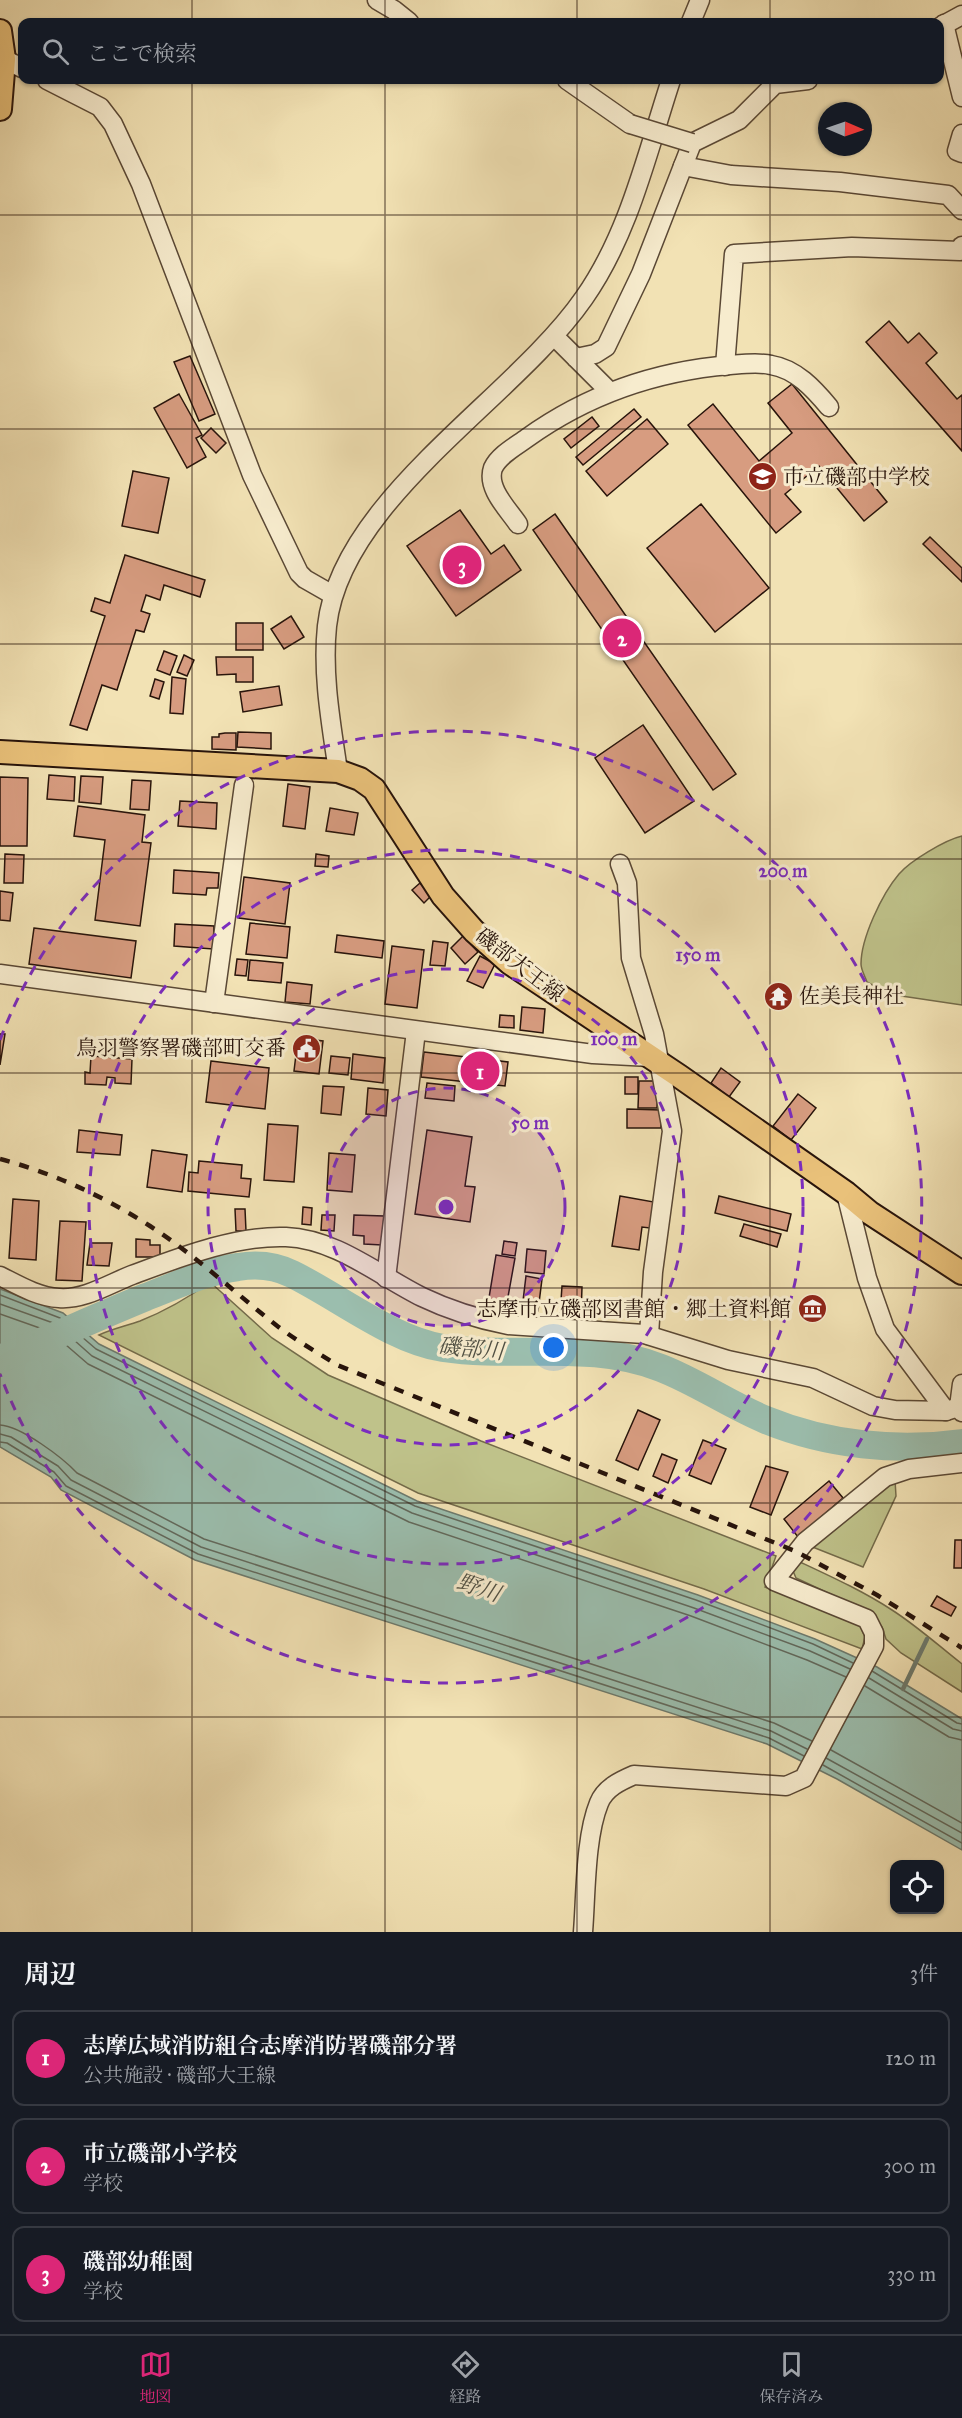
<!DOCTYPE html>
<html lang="ja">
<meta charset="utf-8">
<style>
body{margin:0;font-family:"IM FELL Great Primer","Noto Serif JP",serif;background:#242831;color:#f1f3f6}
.controls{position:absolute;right:18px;bottom:18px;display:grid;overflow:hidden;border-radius:12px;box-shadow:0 2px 4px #0004}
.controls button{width:54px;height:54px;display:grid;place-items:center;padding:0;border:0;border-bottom:2px solid #363941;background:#171b24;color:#f1f3f6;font:30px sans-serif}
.compass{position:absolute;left:818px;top:102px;width:54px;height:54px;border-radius:50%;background:#171b24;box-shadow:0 2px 4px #0004;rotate:92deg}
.you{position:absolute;left:554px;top:1348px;width:21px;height:21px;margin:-15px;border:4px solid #fff;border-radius:50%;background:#1a73e8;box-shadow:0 0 0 9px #1a73e833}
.badge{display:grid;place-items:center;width:39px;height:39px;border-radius:50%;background:#db2777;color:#fff;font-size:20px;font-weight:700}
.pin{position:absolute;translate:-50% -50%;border:3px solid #fff;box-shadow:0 2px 6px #0006}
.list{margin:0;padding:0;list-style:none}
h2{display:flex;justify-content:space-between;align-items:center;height:78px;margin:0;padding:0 24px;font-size:26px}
h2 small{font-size:20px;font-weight:400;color:#9ea1a6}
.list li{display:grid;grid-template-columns:39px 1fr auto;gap:18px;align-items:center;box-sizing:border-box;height:96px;margin:0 12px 12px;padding:0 12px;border:2px solid #363941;border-radius:12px}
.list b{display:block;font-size:22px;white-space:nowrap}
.list p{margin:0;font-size:20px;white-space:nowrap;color:#9ea1a6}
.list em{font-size:20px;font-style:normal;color:#9ea1a6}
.icon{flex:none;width:33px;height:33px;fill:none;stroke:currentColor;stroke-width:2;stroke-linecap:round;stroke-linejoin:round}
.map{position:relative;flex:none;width:962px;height:1932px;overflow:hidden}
.search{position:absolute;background:#171b24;box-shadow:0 2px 4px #0004;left:18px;right:18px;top:18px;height:66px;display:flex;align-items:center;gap:15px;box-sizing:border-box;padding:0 21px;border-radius:12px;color:#9ea1a6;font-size:22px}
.sheet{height:402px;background:#171b24}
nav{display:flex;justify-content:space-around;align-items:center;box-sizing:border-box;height:84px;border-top:2px solid #363941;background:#171b24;font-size:16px;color:#9ea1a6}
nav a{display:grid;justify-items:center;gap:3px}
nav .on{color:#db2777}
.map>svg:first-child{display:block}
.green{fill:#bfc28a;stroke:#746b4a;stroke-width:1.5}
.water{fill:#9bbeae;stroke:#6d7a6d;stroke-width:1.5}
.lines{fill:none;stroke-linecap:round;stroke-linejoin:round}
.shore{stroke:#62695c;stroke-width:1.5}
.stream{stroke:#6d7a6d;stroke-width:4.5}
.river{stroke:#9bbeae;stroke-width:28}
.building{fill:#d79c80;stroke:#28140b;stroke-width:1.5}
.minor-casing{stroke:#5a4835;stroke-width:21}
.major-casing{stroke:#28140b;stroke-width:26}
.minor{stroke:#f7ecce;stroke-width:18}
.major{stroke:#e9c17a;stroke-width:22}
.rail{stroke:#28140b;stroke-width:4.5;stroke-dasharray:10 10;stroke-linecap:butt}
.minor-bridge-casing{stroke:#5a4835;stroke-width:21;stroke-linecap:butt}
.minor-bridge{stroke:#f7ecce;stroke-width:18}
.grid{fill:none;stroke:#28140b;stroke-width:1.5;stroke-opacity:0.55}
.ring{fill:none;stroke:#7b2cbf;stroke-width:3;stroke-dasharray:10 8}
.labels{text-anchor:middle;stroke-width:6;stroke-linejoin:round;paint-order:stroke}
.poi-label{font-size:21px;fill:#28140b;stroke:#f7ecce;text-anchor:start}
.street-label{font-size:21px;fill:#28140b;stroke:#f7ecce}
.water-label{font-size:22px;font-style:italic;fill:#505044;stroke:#f7ecce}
.centre{fill:#7b2cbf;stroke:#f7ecce;stroke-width:3}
.ring-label{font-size:18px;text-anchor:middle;font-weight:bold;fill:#7b2cbf;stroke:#f7ecce;stroke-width:6;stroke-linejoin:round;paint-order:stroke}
</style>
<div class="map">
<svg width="962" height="1932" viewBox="0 0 962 1932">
<rect width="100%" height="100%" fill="#f2e2b4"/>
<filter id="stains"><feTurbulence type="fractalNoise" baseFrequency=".00333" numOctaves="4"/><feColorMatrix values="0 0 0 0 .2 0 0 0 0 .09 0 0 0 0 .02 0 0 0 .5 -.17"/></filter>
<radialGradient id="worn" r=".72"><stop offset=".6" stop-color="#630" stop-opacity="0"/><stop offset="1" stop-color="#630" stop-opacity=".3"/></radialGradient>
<!-- green -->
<g class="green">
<path d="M962 836V1005L888 994 867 982C865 976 861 970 861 964 861 938 882 894 899 874 910 861 945 840 962 836Z"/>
<path d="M210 1282 272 1338 328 1375 481 1441 776 1556 765 1587 860 1625 865 1637 862 1649 704 1589 418 1493 99 1335C112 1329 126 1326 140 1321 165 1311 188 1298 210 1282Z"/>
<polygon points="895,1480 896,1496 863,1567 810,1546"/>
<path d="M798 1561C830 1576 863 1591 892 1610 917 1626 939 1646 962 1664V1692L901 1653 886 1639 882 1627 871 1613 796 1578 793 1571Z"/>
</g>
<!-- water -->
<polygon class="water" points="0,1289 63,1313 99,1344 417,1501 698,1595 815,1639 877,1667 962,1719 962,1850 837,1779 767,1744 195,1560 61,1490 51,1477 0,1447"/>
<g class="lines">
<!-- shore -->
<g class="shore">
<polyline points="0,1295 60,1318 96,1349 415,1506 696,1600 813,1644 853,1663"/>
<polyline points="0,1304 56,1324 92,1356 412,1513 694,1608 810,1651 850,1669"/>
<polyline points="0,1314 51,1332 88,1364 409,1522 691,1616 807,1660 846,1677"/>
<path d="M0 1425C21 1426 63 1458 77 1473L204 1539 774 1723 812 1741"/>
<polyline points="0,1434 11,1437 58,1466 71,1480 201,1547 771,1731 807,1749"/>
<polyline points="0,1442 7,1443 54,1472 66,1486 198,1554 769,1738 804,1756"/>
<polyline points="872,1671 957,1723 962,1724"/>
<polyline points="869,1678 953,1729 962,1731"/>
<polyline points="865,1686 949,1737 962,1740"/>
<polyline points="831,1750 962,1823"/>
<polyline points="826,1758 962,1833"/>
<polyline points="823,1765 962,1843"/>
</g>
<!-- stream -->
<polyline class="stream" points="903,1689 927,1639"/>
<!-- river -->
<path class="river" d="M0 1359C49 1339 97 1317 146 1297 175 1286 206 1271 238 1267 256 1264 276 1266 292 1274 339 1297 392 1340 443 1348 515 1359 591 1340 661 1368 697 1382 730 1405 766 1420 827 1445 897 1452 962 1443"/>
</g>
<!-- building -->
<g class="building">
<polygon points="889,321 908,343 919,333 937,353 926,363 957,399 962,395 962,451 866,342"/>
<polygon points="190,356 215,414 199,421 174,362"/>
<polygon points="792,384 887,502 864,521 819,466 785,494 801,512 776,533 688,425 713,404 759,461 792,433 768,403"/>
<polygon points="179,394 202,435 196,438 206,457 187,468 154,408"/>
<polygon points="634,409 641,417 583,465 576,457"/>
<polygon points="592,417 599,426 571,448 564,439"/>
<polygon points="647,419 668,444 607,496 586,471"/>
<polygon points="211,428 226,443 216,453 201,438"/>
<polygon points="133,471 169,478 158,533 122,526"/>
<polygon points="701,504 769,588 715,632 647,548"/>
<polygon points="460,510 491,554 504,545 521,570 456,616 407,546"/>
<polygon points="555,514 736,774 713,790 533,530"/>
<polygon points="930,537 962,568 962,582 923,544"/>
<polygon points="125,555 205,580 200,597 164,585 160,600 146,595 141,611 150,614 144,632 136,630 117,690 102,685 87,730 70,725 105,616 91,611 95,598 110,603"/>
<polygon points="291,616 304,637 284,649 271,629"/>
<rect x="236" y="623" width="27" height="27"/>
<polygon points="164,651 177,656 170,675 157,670"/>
<polygon points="184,655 194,660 187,676 177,672"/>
<polygon points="216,657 253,657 253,682 236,682 236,674 217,675"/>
<polygon points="172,677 186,679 183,714 170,713"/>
<polygon points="155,679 164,682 159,699 150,696"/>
<polygon points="279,686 282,705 243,712 240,692"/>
<polygon points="643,725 694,801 645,833 595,758"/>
<polygon points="238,732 271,733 271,749 237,747"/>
<polygon points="225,733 236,733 236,750 212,749 212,737 219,737 219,734"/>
<polygon points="49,775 75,777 74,801 47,799"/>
<polygon points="81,776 103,777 101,804 79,802"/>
<polygon points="0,777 28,778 27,846 0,846"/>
<polygon points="132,780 151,781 149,810 130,809"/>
<polygon points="288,784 310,787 305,829 283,826"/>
<polygon points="180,801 217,803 216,829 178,826"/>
<polygon points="78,806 145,815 142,842 151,843 140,926 95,920 105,840 74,836"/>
<polygon points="330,808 358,813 354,835 326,831"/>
<polygon points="5,854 24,855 23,883 4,883"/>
<polygon points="316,854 329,856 328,867 315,866"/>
<polygon points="174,870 219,873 218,888 207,888 206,895 173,893"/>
<polygon points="244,877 290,883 285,924 239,918"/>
<polygon points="420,883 431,896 424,903 412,890"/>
<polygon points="0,891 13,893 10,921 0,920"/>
<polygon points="250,923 290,927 287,958 246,954"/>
<polygon points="175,924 214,926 213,949 174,946"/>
<polygon points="34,928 136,941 131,978 29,964"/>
<polygon points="337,935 384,941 382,958 335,952"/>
<polygon points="463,936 478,952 465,964 451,948"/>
<polygon points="433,941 448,943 445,966 430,965"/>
<polygon points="392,946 424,950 417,1008 385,1004"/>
<polygon points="480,956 495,964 483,988 467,981"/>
<polygon points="237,959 248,960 246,976 235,975"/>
<polygon points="250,960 283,963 281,983 248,980"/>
<polygon points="287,982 312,985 310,1004 285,1002"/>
<polygon points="522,1007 545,1009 543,1033 520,1030"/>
<polygon points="500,1015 514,1016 514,1028 499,1027"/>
<polygon points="0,1034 5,1034 0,1065"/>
<polygon points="298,1038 323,1041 319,1074 294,1071"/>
<polygon points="424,1052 508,1062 505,1086 421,1077"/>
<polygon points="353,1054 385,1058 383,1083 351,1079"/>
<polygon points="91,1056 132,1059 131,1084 115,1083 115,1078 107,1077 106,1085 85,1084 85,1072 90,1073"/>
<polygon points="331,1056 350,1058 348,1075 329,1073"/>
<polygon points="211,1061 269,1068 265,1109 206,1102"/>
<polygon points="721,1068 740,1082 729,1097 711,1083"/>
<rect x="625" y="1077" width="13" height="17"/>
<polygon points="639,1081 658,1081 657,1108 638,1108"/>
<polygon points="427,1083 455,1086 454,1101 425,1098"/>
<polygon points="323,1086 344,1087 341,1115 321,1113"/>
<polygon points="368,1088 388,1090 386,1116 366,1114"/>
<polygon points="798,1094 816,1108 791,1140 773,1126"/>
<polygon points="627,1109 661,1110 661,1128 627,1128"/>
<polygon points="268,1124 298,1126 294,1182 264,1180"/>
<polygon points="79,1130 122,1135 120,1155 77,1152"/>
<polygon points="427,1130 472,1137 465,1186 475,1187 470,1222 415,1214"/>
<polygon points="152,1150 187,1155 182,1192 147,1187"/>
<polygon points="329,1153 355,1155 352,1192 327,1190"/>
<polygon points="199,1161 242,1165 241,1178 251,1179 249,1197 188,1191 189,1172 198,1173"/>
<polygon points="620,1196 654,1202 650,1228 642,1227 639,1250 612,1246"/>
<polygon points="719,1196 791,1214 787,1231 715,1213"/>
<polygon points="13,1199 39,1201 36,1260 9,1258"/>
<polygon points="303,1207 312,1208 311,1225 302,1224"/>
<polygon points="235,1209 245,1209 246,1231 236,1231"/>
<polygon points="322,1215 335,1215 334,1231 321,1230"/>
<polygon points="354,1215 384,1216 382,1245 364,1244 364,1236 353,1235"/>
<polygon points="60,1221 86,1222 82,1281 56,1280"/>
<polygon points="744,1224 781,1234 777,1247 740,1236"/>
<polygon points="136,1239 150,1240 150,1245 160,1245 160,1257 136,1257"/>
<polygon points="504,1241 517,1243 515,1256 502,1254"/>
<polygon points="90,1243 112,1243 109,1266 87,1265"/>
<polygon points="527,1249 546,1251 544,1274 525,1272"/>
<polygon points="496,1255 515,1258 506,1308 488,1304"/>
<polygon points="526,1276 542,1279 538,1311 522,1309"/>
<polygon points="562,1286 582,1287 581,1316 560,1315"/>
<polygon points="638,1410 660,1420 638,1470 616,1460"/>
<polygon points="703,1440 726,1449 711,1484 689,1475"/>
<polygon points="662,1454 677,1460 668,1483 653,1476"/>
<polygon points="766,1466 788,1472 771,1515 750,1507"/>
<polygon points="829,1481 843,1498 798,1537 784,1519"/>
<polygon points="955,1540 962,1540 962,1568 954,1568"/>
<polygon points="937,1596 956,1607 951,1616 931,1606"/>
</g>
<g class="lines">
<defs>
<g id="minor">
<polyline points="377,0 394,10 409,22"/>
<polyline points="691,22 700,0"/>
<polyline points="944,24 962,97"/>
<polyline points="940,27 962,15"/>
<polyline points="4,59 22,68"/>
<polyline points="47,80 100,107 113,124 141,184 252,475 299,573 305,579 333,595"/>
<polyline points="567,80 630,124"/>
<polyline points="962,134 957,151 962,153"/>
<polyline points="683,166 731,175 840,182 948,195 962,210"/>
<polyline points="554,336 576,358 595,354 606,347 641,274 692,143 739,120 775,84 808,80"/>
<polyline points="576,358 609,391"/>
<polyline points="725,366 734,254 852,247 960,251 962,246"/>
<path d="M518 524C508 509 486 488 493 468 499 455 516 446 527 438 587 395 657 371 730 365 743 364 759 362 771 365 796 369 814 389 829 407"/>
<path d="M338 771C331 723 322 674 327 626 341 499 514 399 584 298 629 234 647 153 671 80"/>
<polyline points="620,864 627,883 631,958 654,1034 672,1131 653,1272 649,1335"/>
<polyline points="0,974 593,1054 650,1057"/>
<polyline points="214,1003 244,785"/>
<polyline points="846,1193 867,1278 885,1329 946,1411 959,1407"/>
<path d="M0 1276C18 1285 38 1297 59 1298 84 1300 109 1284 132 1275 178 1258 236 1235 286 1237 336 1239 378 1275 422 1297 449 1310 478 1319 508 1325L644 1334 728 1360 813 1378 873 1406 895 1410 946 1411"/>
<polyline points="386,1278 416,1031"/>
<polyline points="962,1384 959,1407 962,1412"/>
<path d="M583 1932C586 1895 585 1837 599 1803 605 1788 620 1781 634 1775L786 1786 804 1778 874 1646V1633L867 1619 774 1581 805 1542 885 1477 909 1469 962 1463"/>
</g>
<g id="major">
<polyline points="0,31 4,59 0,109"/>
<polyline points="0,752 338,771 360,779 374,789 443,896 474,931 510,963 679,1076 846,1193 870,1213 962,1273"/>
</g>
</defs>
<!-- minor casing -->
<use href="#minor" class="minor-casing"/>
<!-- major casing -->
<use href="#major" class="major-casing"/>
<!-- minor -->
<use href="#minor" class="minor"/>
<!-- major -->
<use href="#major" class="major"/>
<!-- rail -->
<path class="rail" d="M0 1159C53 1173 103 1196 150 1226 195 1255 234 1292 276 1325 295 1340 317 1352 337 1365L795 1551 877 1595 962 1648"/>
<defs>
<polyline id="minor-bridge" points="630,124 692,143"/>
</defs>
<!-- minor-bridge casing -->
<use href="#minor-bridge" class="minor-bridge-casing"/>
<!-- minor-bridge -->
<use href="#minor-bridge" class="minor-bridge"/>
</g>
<!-- grid -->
<path class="grid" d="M192 0V22M385 0V22M577 0V22M770 0V22M192 80V1932M385 80V1932M577 80V1932M770 80V1932M0 215H962M0 429H962M0 644H962M0 859H962M0 1073H962M0 1288H962M0 1503H962M0 1717H962"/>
<!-- distance rings -->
<circle cx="446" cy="1207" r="119" fill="#7b2cbf" fill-opacity=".12"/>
<g class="ring">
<circle cx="446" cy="1207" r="119"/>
<circle cx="446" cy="1207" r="238"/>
<circle cx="446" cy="1207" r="357"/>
<path d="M0 1040A476 476 0 1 1 0 1374"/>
</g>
<!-- icons -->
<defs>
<symbol id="school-disc" viewBox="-11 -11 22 22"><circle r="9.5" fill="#8f2418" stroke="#f7ecce"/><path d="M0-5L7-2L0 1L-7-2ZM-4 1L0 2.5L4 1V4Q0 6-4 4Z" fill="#fff"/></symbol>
<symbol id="temple-disc" viewBox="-11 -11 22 22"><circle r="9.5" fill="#8f2418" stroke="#f7ecce"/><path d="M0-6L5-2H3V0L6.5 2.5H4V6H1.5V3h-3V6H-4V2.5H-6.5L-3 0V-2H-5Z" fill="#fff"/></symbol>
<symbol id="civic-disc" viewBox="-11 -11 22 22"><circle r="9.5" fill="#8f2418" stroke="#f7ecce"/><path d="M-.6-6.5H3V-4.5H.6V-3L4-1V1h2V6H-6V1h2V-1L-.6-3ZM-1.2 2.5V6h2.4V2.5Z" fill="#fff"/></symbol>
<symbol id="museum-disc" viewBox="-11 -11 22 22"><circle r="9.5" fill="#8f2418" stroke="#f7ecce"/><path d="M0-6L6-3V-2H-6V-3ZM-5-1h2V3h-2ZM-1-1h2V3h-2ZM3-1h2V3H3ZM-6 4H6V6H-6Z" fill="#fff"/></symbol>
</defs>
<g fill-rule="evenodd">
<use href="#school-disc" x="746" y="460" width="33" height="33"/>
<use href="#temple-disc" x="762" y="980" width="33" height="33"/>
<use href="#civic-disc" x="290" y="1032" width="33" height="33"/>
<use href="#museum-disc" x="796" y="1292" width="33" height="33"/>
</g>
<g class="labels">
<!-- poi labels -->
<g class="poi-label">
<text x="783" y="484">市立磯部中学校</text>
<text x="799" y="1003">佐美長神社</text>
<text x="286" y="1055" text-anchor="end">鳥羽警察署磯部町交番</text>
<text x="791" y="1316" text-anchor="end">志摩市立磯部図書館・郷土資料館</text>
</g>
<!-- street labels -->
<g class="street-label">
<text transform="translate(520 965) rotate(38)" y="7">磯部大王線</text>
</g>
<!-- water labels -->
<g class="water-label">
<text transform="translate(471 1348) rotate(5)" y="8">磯部川</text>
<text transform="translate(479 1587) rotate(19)" y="8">野川</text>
</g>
</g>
<circle cx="446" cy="1207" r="9" class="centre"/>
<g class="ring-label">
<text x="783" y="877">200 m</text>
<text x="698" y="961">150 m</text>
<text x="614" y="1045">100 m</text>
<text x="530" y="1129">50 m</text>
</g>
<rect width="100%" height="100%" filter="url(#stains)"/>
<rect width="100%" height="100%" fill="url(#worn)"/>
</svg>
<div class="controls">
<button><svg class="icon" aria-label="locate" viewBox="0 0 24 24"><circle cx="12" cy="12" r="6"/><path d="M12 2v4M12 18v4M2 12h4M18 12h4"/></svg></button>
</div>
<svg class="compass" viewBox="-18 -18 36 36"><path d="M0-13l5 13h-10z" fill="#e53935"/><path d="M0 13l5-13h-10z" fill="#9ea1a6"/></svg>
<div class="you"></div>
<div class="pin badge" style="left:480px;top:1071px">1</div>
<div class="pin badge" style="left:622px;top:638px">2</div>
<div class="pin badge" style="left:462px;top:565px">3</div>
<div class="search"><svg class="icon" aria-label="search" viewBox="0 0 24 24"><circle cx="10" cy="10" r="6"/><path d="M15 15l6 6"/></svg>ここで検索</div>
</div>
<section class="sheet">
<h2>周辺<small>3件</small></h2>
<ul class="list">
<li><span class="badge">1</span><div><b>志摩広域消防組合志摩消防署磯部分署</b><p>公共施設 · 磯部大王線</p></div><em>120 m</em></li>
<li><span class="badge">2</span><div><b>市立磯部小学校</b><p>学校</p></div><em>300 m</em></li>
<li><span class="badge">3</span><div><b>磯部幼稚園</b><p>学校</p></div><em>330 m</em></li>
</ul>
</section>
<nav>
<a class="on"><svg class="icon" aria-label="map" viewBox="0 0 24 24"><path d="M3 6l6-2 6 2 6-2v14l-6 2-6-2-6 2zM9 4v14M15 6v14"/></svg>地図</a>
<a><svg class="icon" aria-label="directions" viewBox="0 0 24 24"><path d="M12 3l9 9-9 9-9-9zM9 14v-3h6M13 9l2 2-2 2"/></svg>経路</a>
<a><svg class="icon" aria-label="saved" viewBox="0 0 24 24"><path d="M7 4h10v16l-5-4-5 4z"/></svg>保存済み</a>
</nav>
